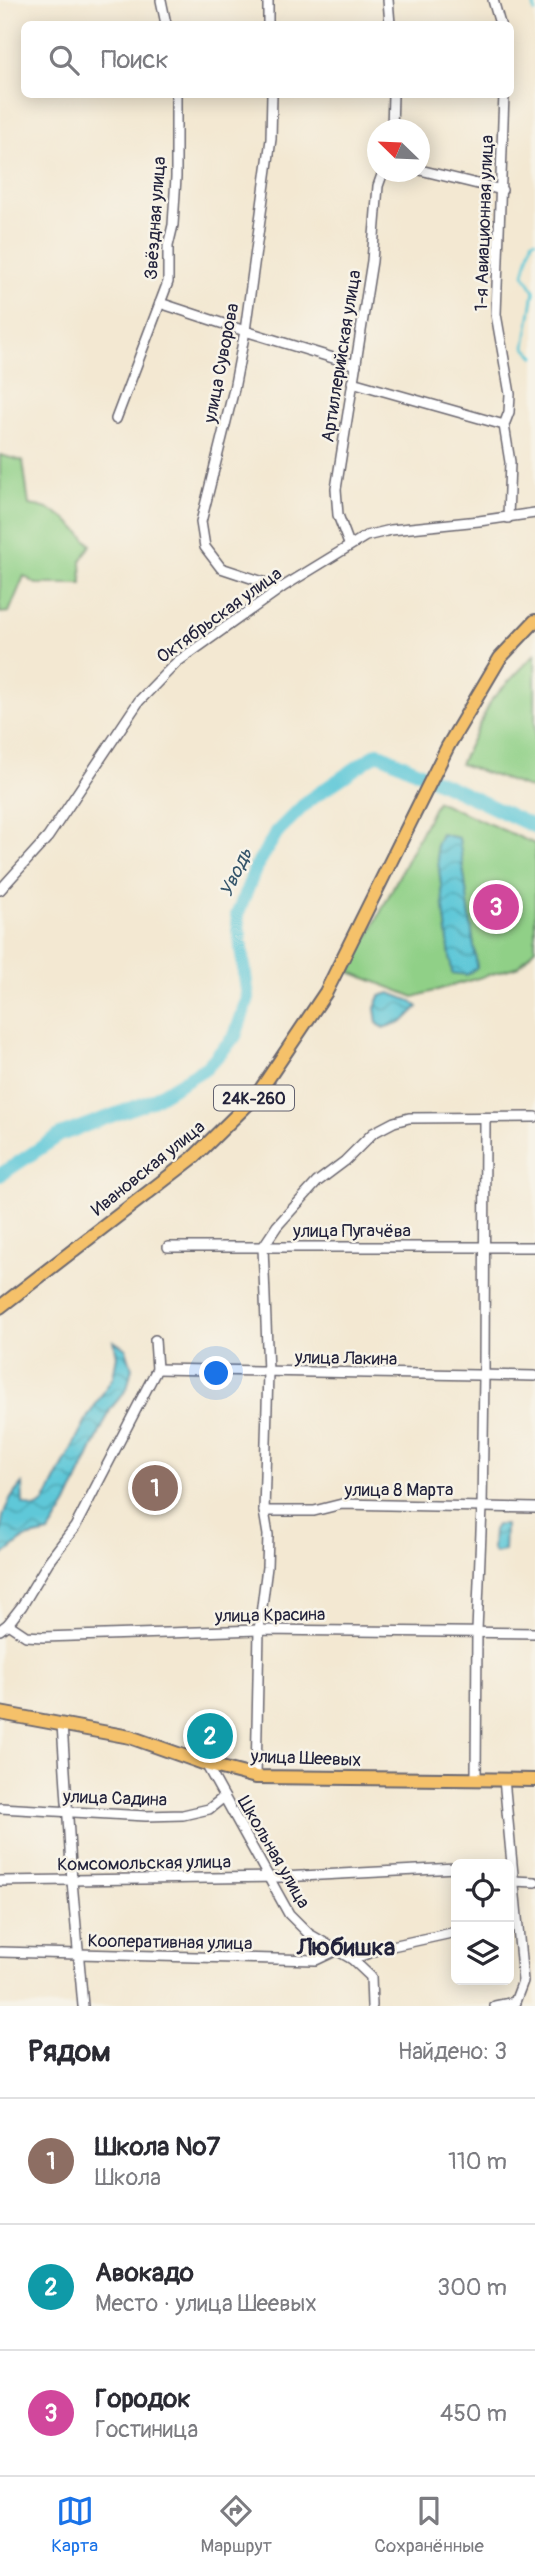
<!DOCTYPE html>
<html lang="ru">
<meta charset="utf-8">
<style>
body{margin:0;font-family:Pangolin,sans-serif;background:#f2f2f3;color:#2b2b33}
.controls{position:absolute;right:21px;bottom:21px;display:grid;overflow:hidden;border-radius:10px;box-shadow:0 4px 18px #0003}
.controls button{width:63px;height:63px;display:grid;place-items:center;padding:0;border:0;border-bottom:2px solid #e1e1e2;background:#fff;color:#2b2b33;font:35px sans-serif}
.compass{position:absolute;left:367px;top:119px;width:63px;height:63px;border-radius:50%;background:#fff;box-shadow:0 4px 18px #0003;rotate:293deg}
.you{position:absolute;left:217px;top:1374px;width:24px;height:24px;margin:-18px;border:5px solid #fff;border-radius:50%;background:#1a73e8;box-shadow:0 0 0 10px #1a73e833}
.badge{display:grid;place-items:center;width:46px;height:46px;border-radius:50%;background:#1a73e8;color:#fff;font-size:23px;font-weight:700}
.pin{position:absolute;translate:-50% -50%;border:4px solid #fff;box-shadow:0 2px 7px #0006}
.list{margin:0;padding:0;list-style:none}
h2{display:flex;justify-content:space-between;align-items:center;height:91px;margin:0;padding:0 28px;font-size:30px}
h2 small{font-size:23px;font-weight:400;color:#7c7c81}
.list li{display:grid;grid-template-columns:46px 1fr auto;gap:21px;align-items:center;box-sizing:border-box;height:126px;padding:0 28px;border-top:2px solid #e1e1e2}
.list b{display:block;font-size:26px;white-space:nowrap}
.list p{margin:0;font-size:23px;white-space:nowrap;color:#7c7c81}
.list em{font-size:23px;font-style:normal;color:#7c7c81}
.icon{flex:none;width:38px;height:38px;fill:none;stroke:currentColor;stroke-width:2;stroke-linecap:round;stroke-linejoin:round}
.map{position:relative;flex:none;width:535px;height:2006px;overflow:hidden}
.search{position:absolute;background:#fff;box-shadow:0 4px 18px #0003;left:21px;right:21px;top:21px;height:77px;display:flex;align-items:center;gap:18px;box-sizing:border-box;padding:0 24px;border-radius:10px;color:#7c7c81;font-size:26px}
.sheet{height:469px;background:#fff}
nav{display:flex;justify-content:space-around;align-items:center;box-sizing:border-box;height:98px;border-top:2px solid #e1e1e2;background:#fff;font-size:19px;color:#7c7c81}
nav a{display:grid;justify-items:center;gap:4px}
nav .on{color:#1a73e8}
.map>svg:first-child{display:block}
.green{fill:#90d087;stroke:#597961;stroke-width:2}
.water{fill:url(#water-waves);stroke:#40758a;stroke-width:2}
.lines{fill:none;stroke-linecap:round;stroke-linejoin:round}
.stream{stroke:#5ec8d8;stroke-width:2.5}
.river{stroke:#5ec8d8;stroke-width:14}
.minor-casing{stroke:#6b6770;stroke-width:12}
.major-casing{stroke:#6b6770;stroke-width:16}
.minor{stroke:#fff;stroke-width:9}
.major{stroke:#f5c16b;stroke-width:12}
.labels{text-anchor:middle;stroke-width:5;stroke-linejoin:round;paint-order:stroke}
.shield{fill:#f7f3e8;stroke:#62616f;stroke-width:2}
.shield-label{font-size:16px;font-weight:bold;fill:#22223b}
.street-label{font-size:18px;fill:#22223b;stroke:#f7f3e8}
.water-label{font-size:19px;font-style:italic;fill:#34546a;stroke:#f7f3e8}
.district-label{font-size:24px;font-weight:bold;fill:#22223b;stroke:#f7f3e8}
</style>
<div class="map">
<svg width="535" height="2006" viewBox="0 0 535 2006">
<defs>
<pattern id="water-waves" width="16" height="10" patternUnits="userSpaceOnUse" patternTransform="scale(1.75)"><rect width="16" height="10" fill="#5ec8d8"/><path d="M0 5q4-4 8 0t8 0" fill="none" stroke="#4da2b0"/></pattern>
</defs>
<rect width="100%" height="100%" fill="#f7f3e8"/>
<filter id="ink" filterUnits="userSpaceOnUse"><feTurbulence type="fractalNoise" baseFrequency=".0143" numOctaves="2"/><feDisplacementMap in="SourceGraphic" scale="14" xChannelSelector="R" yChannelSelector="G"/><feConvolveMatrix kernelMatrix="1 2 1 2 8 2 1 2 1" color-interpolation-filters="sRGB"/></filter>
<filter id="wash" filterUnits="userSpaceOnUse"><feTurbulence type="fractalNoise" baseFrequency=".00686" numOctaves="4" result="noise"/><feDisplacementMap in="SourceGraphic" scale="28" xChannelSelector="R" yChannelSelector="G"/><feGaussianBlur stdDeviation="1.57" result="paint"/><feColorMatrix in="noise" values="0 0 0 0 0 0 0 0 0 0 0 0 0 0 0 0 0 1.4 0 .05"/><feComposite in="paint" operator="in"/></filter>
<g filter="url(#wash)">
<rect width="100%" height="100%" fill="#f3e8d2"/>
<!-- green -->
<g class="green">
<path d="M0 455 23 461 29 505C59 508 72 523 91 545L81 561 82 584H36L24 576 9 612 0 613Z"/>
<polygon points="535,654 535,790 460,764 492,699"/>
<polygon points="437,801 535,844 535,948 519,966 414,997 350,972"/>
</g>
<!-- water -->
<g class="water">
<polygon points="441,834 459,838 477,967 467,975 452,973 436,845"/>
<polygon points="390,993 411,1001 418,1007 404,1021 383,1028 377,1023 375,1008 380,996"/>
<path d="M114 1341 126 1349 132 1368 127 1389 111 1408 67 1504 49 1533 25 1538 0 1558C0 1525 0 1508 22 1484L23 1504 35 1508 44 1503 87 1418 113 1377 117 1356Z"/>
<polygon points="496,1525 505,1525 504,1551 495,1553 492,1550 493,1530"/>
</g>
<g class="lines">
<!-- stream -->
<g class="stream">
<polyline points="533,0 535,12"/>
<polyline points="535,357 525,347 534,291 524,274 532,241 535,240"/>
</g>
<!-- river -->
<polyline class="river" points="0,1175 60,1135 151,1101 207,1067 235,1036 248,998 237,915 256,867 277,832 309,800 378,753 535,827"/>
</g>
</g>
<g filter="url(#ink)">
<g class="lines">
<defs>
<g id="minor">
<polyline points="161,0 166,24"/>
<polyline points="268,0 268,24"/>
<polyline points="388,0 390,24"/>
<polyline points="493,0 500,24"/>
<polyline points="272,94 271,139 245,331 234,389 201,522 205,547 221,568 281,588"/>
<polyline points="504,94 496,314 510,394 509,412 504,425 510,462 508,518"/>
<polyline points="392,130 393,94"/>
<polyline points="420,170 502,190"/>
<polyline points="160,303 245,331 356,365"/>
<polyline points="352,382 504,425"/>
<polyline points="116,419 168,282 168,246 173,225 176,177 176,94"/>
<polyline points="349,544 338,515 336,489 372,261 378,186 383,172"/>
<polyline points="0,890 48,837 139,701 177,662 281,588 366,536 391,530 479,521 535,513"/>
<polyline points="168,1247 535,1247"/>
<polyline points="157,1369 535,1376"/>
<polyline points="264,1511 314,1511 342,1504 535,1508"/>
<polyline points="8,1624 26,1636 43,1637 259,1630 535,1633"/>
<polyline points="0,1630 8,1624 22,1606 49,1561 75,1527 157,1369 155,1340"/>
<polyline points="62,1724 72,1881 83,2006"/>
<polyline points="206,1764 289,1914 309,1934 352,1959 371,1977 372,2006"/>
<polyline points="256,1777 259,1630 267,1567 268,1535 264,1511 268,1372 263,1247 277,1226 317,1182 345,1161 373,1133 394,1122 409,1118 535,1117"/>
<polyline points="476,1778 477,1631 482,1507 484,1376 485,1118"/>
<polyline points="504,1779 523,1981 515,2002"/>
<polyline points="0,1808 146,1816 183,1815 209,1809 224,1797"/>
<polyline points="0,1881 282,1877 456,1868"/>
<polyline points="513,1881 535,1882"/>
<polyline points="0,1952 316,1960 337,1950"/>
<polyline points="352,1959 383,1948 456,1932"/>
<polyline points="495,2006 515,2002"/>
</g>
<g id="major">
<polyline points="0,1307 194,1157 257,1095 326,992 448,746 500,658 535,621"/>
<polyline points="0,1713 130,1737 206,1764 256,1777 535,1780"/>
</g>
</defs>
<!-- minor casing -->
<use href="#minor" class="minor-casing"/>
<!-- major casing -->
<use href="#major" class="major-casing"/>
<!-- minor -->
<use href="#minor" class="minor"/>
<!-- major -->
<use href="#major" class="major"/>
</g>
</g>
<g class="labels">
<!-- shield labels -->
<rect class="shield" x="214" y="1085.5" width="80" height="25" rx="5"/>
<g class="shield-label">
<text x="254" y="1104">24К-260</text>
</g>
<!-- street labels -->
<g class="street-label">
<text transform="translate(155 218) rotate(-86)" y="6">Звёздная улица</text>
<text transform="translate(484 223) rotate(-88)" y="6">1-я Авиационная улица</text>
<text transform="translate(341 356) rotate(-81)" y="6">Артиллерийская улица</text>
<text transform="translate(221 363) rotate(-79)" y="6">улица Суворова</text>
<text transform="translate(219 615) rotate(-36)" y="6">Октябрьская улица</text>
<text transform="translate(148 1168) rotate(-39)" y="6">Ивановская улица</text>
<text x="352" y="1237">улица Пугачёва</text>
<text transform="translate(346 1358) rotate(1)" y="6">улица Лакина</text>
<text x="399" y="1496">улица 8 Марта</text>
<text transform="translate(270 1615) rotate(-1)" y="6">улица Красина</text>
<text transform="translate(306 1758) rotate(2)" y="6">улица Шеевых</text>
<text transform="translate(115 1798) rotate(2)" y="6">улица Садина</text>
<text transform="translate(274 1852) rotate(60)" y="6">Школьная улица</text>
<text transform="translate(144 1863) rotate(-1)" y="6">Комсомольская улица</text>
<text transform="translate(170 1942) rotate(1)" y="6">Кооперативная улица</text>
</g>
<!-- water labels -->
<g class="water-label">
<text transform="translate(235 872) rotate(-65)" y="7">Уводь</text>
</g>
<!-- district labels -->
<g class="district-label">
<text x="346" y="1955">Любишка</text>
</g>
</g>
</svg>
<div class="controls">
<button><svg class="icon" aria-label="locate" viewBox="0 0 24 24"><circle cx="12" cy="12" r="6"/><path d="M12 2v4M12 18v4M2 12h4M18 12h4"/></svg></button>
<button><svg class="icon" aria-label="layers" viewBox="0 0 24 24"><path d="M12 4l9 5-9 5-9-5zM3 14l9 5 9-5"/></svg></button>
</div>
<svg class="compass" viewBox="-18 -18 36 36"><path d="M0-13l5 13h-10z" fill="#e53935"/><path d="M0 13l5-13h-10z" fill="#7c7c81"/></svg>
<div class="you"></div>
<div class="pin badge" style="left:155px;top:1488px;background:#8d6e63">1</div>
<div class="pin badge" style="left:210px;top:1736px;background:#0f9aa8">2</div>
<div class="pin badge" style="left:496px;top:907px;background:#d1479c">3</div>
<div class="search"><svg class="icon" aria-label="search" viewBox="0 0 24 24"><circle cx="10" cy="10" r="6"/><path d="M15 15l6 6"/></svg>Поиск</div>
</div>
<section class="sheet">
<h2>Рядом<small>Найдено: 3</small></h2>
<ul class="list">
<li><span class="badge" style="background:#8d6e63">1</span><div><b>Школа №7</b><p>Школа</p></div><em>110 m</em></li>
<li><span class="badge" style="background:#0f9aa8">2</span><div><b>Авокадо</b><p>Место · улица Шеевых</p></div><em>300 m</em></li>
<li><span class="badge" style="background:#d1479c">3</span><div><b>Городок</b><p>Гостиница</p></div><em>450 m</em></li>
</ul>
</section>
<nav>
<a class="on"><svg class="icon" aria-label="map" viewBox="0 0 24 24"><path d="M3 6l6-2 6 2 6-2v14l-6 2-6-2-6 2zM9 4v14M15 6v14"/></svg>Карта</a>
<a><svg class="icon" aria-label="directions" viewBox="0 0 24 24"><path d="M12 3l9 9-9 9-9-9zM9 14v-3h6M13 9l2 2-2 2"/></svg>Маршрут</a>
<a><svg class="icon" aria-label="saved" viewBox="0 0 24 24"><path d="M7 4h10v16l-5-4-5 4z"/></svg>Сохранённые</a>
</nav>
